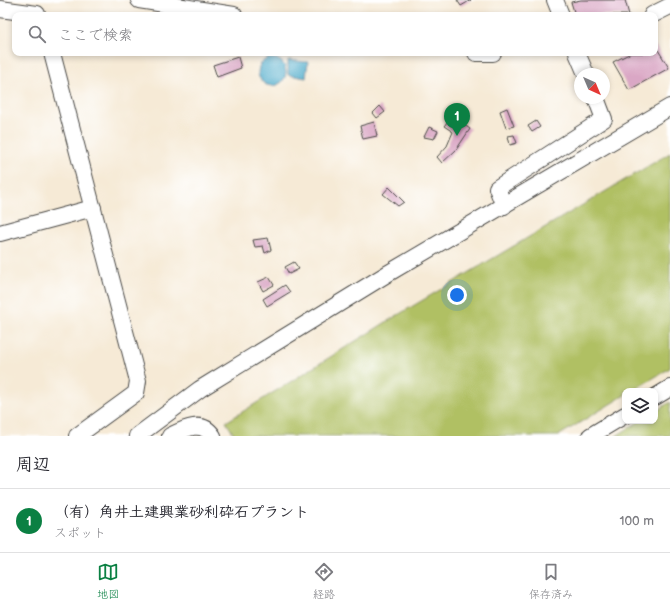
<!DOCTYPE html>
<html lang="ja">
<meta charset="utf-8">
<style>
body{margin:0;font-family:"Balsamiq Sans","Klee One",sans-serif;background:#f7f7f7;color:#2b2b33}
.controls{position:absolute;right:12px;bottom:12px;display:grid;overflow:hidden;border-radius:8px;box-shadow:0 2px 6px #0003}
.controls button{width:36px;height:36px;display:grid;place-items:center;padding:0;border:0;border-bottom:1px solid #e1e1e2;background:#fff;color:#2b2b33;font:20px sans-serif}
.compass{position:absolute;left:574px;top:68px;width:36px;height:36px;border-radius:50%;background:#fff;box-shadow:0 2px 6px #0003;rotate:136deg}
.you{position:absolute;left:457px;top:295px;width:14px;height:14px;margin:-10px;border:3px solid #fff;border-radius:50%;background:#1a73e8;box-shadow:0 0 0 6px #1a73e833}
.badge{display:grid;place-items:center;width:26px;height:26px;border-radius:50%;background:#0b8043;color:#fff;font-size:13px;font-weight:700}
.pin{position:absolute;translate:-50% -33px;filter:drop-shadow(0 1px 2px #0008)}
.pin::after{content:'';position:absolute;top:21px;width:14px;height:12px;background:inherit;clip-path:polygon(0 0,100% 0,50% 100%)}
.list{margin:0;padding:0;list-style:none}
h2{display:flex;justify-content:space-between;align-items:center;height:52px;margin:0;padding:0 16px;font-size:17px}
h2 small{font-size:13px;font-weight:400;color:#7c7c81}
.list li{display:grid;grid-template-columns:26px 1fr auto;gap:12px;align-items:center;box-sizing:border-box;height:64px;padding:0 16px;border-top:1px solid #e1e1e2}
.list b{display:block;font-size:15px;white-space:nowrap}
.list p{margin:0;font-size:13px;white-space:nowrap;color:#7c7c81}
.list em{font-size:13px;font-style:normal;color:#7c7c81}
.icon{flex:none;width:22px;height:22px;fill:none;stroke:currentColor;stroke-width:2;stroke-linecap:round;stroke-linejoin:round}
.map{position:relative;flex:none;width:670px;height:436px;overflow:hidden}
.search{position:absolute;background:#fff;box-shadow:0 2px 6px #0003;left:12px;right:12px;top:12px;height:44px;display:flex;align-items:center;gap:10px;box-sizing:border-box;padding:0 14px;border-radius:8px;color:#7c7c81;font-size:15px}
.sheet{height:116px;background:#fff}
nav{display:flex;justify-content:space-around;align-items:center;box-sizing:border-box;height:56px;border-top:1px solid #e1e1e2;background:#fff;font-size:11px;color:#7c7c81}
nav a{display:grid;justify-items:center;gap:2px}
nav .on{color:#0b8043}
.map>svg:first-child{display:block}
.green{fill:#b0c063;stroke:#6e7647}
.water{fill:#47a7c7;stroke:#396979}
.building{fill:#daa7c5}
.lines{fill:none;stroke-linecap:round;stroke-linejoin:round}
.minor-casing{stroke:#494845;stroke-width:18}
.minor{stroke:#fff;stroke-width:16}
</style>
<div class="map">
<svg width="670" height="436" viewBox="0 0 670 436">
<rect width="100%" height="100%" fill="#fff"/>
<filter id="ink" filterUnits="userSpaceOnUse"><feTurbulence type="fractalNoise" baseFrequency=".025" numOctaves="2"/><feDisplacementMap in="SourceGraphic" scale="8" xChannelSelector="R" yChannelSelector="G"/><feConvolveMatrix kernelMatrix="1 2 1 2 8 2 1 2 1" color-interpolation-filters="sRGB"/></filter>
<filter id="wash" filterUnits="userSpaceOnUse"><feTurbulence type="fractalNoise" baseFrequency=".012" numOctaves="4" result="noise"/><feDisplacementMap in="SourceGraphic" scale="16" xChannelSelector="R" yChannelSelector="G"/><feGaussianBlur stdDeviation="0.9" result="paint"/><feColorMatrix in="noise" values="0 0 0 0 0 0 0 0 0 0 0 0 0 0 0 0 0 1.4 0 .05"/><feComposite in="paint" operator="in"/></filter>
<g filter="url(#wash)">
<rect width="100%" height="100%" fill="#f6ead6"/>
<!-- green -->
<g class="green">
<polygon points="670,153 670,368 632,391 625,391 625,395 558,436 235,436 226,422 391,319"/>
<polygon points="670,402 670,436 616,436 640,421 655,421 655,412"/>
</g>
<!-- water -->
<g class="water">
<circle cx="272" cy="72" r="14"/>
<polygon points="288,60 308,62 306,78 288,75"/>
</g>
<g id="blocks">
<!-- building -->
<g class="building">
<polygon points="457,0 471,0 461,6"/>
<polygon points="581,0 625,0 629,15 575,15 571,2"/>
<polygon points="655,45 669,68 629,90 613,62 631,53 655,53"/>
<polygon points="238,57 241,68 217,77 213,65"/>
<polygon points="380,106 385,112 377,118 373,113"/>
<polygon points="507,108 514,126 506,128 500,111"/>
<polygon points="452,116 470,129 456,150 442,163 437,157 447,146 453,132 444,126"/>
<polygon points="536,121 540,127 532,132 528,126"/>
<polygon points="374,122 377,136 363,139 360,126"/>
<polygon points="429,127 438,131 434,139 424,137"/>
<polygon points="514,135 517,143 510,145 508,136"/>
<polygon points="389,187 404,202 398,206 383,194"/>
<polygon points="268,238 271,250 265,253 263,246 255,247 253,240"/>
<polygon points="294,262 299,269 289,274 285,267"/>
<polygon points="269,277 274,285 263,291 258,282"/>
<polygon points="285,285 290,292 267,306 263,299"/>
</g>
</g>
</g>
<g filter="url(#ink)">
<use href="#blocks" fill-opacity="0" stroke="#494845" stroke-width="1"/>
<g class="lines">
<defs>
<g id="minor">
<polyline points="139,0 234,15"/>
<polyline points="555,0 561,15"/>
<polyline points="0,9 37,14"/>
<polyline points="652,15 670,6"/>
<polyline points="52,53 138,381 136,393 77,436"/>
<polyline points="476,53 493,53"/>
<polyline points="577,53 586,74"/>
<polyline points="504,206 497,188 604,119 596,98"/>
<polyline points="0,233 93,208"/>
<polyline points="655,397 670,388"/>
<polyline points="137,436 200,389 387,274 670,107"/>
<path d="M170 436C184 429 202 419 213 436"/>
<polyline points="590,436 625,415"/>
</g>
</defs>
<!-- minor casing -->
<use href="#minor" class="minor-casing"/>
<!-- minor -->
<use href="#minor" class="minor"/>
</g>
</g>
</svg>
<div class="controls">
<button><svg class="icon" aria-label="layers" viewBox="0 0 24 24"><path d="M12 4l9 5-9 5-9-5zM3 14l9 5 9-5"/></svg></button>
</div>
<svg class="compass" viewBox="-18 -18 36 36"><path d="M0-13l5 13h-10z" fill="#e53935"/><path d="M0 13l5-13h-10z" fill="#7c7c81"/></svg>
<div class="you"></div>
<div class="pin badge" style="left:457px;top:136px">1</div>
<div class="search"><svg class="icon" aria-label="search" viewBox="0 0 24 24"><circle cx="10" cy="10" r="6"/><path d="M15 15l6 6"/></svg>ここで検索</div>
</div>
<section class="sheet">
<h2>周辺<small></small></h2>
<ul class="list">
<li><span class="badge">1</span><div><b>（有）角井土建興業砂利砕石プラント</b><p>スポット</p></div><em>100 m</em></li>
</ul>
</section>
<nav>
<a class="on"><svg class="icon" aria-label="map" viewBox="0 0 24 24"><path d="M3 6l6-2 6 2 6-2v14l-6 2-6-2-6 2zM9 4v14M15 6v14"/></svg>地図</a>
<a><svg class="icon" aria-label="directions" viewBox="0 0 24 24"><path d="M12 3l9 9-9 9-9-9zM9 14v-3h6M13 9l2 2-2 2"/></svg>経路</a>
<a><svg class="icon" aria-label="saved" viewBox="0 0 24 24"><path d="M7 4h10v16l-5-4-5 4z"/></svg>保存済み</a>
</nav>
